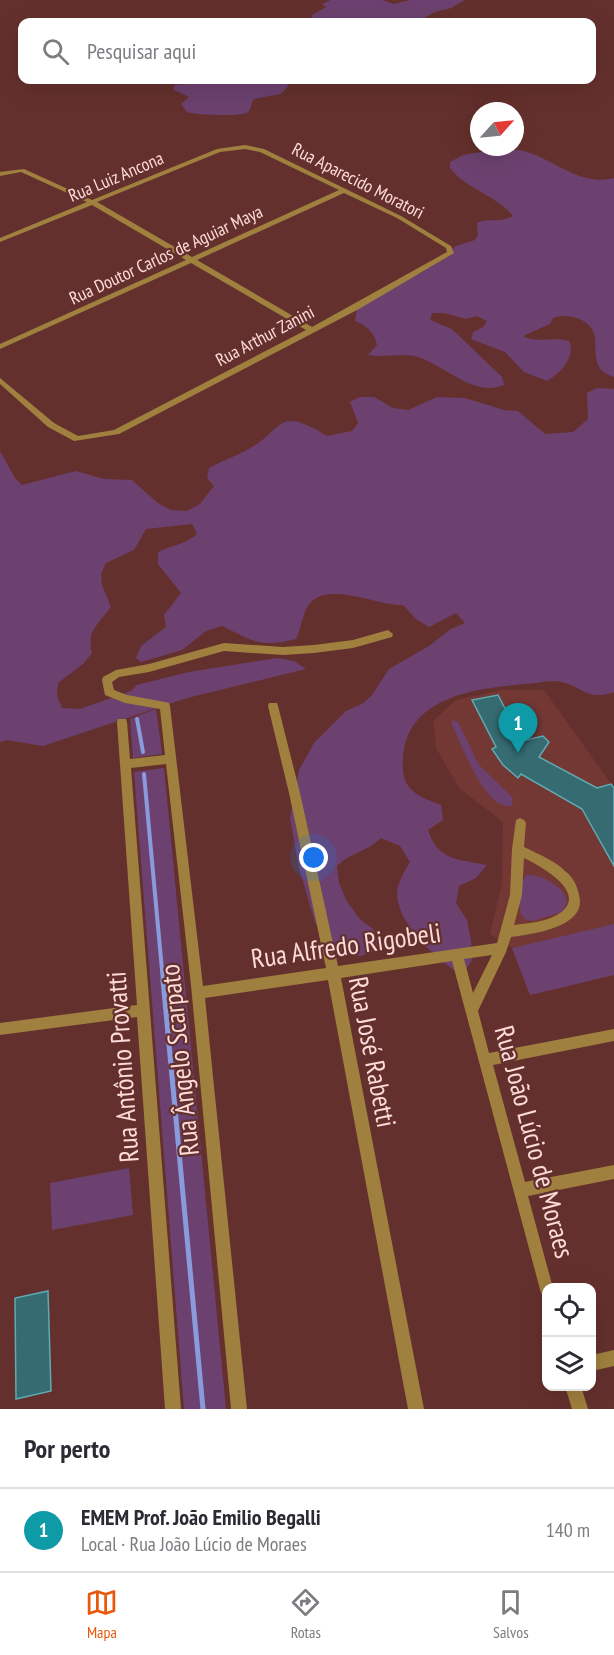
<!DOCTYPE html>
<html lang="pt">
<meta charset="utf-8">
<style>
body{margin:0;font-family:"PT Sans Narrow",sans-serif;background:#f7f7f7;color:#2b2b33}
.controls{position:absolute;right:18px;bottom:18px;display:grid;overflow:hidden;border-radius:12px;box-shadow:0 6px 24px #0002}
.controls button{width:54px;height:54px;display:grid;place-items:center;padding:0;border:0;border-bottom:2px solid #e1e1e2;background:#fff;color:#2b2b33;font:30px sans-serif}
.compass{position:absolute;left:470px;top:102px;width:54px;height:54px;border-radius:50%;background:#fff;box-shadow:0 6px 24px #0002;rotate:63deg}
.you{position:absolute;left:314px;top:858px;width:21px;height:21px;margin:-15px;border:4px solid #fff;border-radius:50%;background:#1a73e8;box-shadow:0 0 0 9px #1a73e833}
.badge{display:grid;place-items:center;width:39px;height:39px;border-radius:50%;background:#ea580c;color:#fff;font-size:20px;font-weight:700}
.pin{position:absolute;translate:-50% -50px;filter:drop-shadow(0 2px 3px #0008)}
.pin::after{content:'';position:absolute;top:32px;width:21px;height:18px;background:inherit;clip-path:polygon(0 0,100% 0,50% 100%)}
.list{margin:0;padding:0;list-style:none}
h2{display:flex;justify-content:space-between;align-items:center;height:78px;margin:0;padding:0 24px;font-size:26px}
h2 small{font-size:20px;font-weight:400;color:#7c7c81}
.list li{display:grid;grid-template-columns:39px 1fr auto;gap:18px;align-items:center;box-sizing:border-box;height:84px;padding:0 24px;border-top:2px solid #e1e1e2}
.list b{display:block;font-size:22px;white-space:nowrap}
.list p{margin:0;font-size:20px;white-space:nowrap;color:#7c7c81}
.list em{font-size:20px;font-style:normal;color:#7c7c81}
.icon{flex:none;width:33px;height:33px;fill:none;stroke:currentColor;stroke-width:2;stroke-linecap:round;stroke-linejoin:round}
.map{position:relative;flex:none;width:614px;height:1409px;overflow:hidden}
.search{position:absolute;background:#fff;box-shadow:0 6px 24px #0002;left:18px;right:18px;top:18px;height:66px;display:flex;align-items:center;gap:15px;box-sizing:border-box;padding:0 21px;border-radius:12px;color:#7c7c81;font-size:22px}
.sheet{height:162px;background:#fff}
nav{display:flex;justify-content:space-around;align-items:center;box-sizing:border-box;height:84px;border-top:2px solid #e1e1e2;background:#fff;font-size:16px;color:#7c7c81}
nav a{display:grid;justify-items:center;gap:3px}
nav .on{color:#ea580c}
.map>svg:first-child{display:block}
.built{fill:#733734}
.green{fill:#6c416f}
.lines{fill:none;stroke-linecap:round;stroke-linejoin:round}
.stream-far1{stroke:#899bda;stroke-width:4}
.stream{stroke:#899bda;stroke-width:5}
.building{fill:#356b71;stroke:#5fabb3;stroke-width:1.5}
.street{fill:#9f803e;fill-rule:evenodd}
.labels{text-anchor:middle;stroke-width:4.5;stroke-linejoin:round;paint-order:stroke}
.far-street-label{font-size:18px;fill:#fddbd8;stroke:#64302d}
.near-street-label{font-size:27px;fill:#fddbd8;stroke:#64302d}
</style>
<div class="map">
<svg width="614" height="1409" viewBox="0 0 614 1409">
<rect width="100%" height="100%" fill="#64302d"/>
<!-- built -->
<polygon class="built" points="501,690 544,690 614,788 614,975 530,995 512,948 490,934 502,883 503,822 459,788 436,748 433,721 456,700"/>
<!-- green -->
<g class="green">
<polygon points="331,0 383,0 394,4 410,0 465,0 451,8 435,12 417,22 310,22 312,15 326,7 322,4"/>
<path d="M204 80H279L289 85 281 94 254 99C250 104 252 108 248 112 243 117 195 115 187 112L181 104 189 97 174 90V85L200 83Z"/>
<path d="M492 150C504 150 518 148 530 153 559 163 581 186 614 178V377C593 371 596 356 595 338 593 319 568 312 553 318L550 324 523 336C538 344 553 336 569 341 576 357 561 373 547 381L524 372 505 352 471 339 473 332 483 327 487 321 477 316 466 319 444 313H432L430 320 452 329 502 377 504 385C473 398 444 364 415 356 400 353 383 358 368 355L377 345C375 333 366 325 355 321L358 303 384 290 389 284 421 273 456 246 475 240 478 235 477 223C488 218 502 223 513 216 496 195 466 189 450 168V162L463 155Z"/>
<path d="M597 388 614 389V692C588 701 584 688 562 682 550 679 537 684 525 684 470 689 399 698 403 770 404 792 423 798 441 805L443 820 428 830C438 861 458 859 487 865L476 878 459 886 456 903 467 920 471 940 472 960 462 976C437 958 402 930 397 897 396 885 404 872 410 862L400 846 381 838C366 853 352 851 337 866L339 883 346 900 359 918 374 930 380 949 360 956 338 954 324 939 315 922 299 868 290 818 299 770 314 743 346 711 362 704 372 695 389 669 429 646 451 629 465 623 456 613 429 627 416 619 403 605C378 606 330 581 310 603 303 611 301 629 296 639 260 648 253 641 222 626L206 631 182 650 141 662 136 658 141 646 166 627 164 615 181 593 158 564V552C171 545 185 545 197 534L192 524 146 529 134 550 106 563 101 574 102 585 111 607C99 624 86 630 92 653L83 664 58 683 57 696 62 708 80 709 131 691 137 685 189 672 277 658 294 661 306 669 187 698 43 746 7 740 0 742V451L15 478 22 485 76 471 104 479 132 480 159 504 171 510 187 511 200 504 214 486 207 478 209 468C221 461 234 457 247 450 285 430 275 404 327 436L352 431 358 423 350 402 360 397H374L393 408 408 410 437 397 465 398 504 410 518 411 545 434 573 432 588 419 587 393Z"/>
<polygon points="156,709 162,754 133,758 130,719"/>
<path d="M453 720 458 722 479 765 513 798 512 806C484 811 462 744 451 723Z"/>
<polygon points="164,768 226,1409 184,1409 134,772"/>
<path d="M527 875C543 875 565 886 567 903L562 912 533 921 524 919C517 910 517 882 527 875Z"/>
<polygon points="614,924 614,975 530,995 512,948"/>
<polygon points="129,1168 133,1215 52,1230 50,1183"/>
</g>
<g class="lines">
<!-- stream-far1 -->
<g class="stream-far1">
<polyline points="137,719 143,752"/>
<polyline points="144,774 163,981"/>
</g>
<!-- stream -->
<polyline class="stream" points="163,980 203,1409"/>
</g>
<!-- building -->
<g class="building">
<polygon points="498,695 522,741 543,736 549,742 539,757 597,788 611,784 614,788 614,866 582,809 521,774 518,778 503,765 492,749 496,747 472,700"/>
<polygon points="48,1291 51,1391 16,1399 15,1298"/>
</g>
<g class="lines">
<!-- street -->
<g class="street">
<path d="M245 145 264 149 401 216 451 246 454 253 359 309 119 434 74 441 48 427 0 384V378L54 423 78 436 114 430 306 330 191 263 0 349V344L186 260 92 205 0 242V238L87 202 21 172 0 176V172L24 169 92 200 217 149ZM245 149 260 152 339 190 192 257 97 202 220 152ZM344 193 397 218 446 248 447 252 312 327 197 260Z"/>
<path d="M388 630 393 634 392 637 353 648 314 653 283 655 224 651 149 672 119 677 112 682 114 690 127 695 165 702 169 703 170 706 203 986 326 968 289 793 268 706 269 703H277L278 706 300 793 338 966 497 943 510 895 512 849 516 820 520 818 524 820 526 823 524 847C538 854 554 860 565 871 573 877 577 885 579 895 588 927 532 934 511 937L506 952 478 1011 489 1053 614 1029V1041L493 1065 525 1182 614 1165V1179L528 1196 553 1288H546V1295L541 1293 452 961 341 978 424 1409H408L328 980 205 998 247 1409H231L191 985 166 764 131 768 181 1409H165L137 1017 0 1035V1023L137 1005 117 722 118 719H126L127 722 130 759 165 755 160 709 125 703 105 695 102 680 103 677 116 670 149 664 224 643 283 647 314 645 353 640ZM524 858C540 866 589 892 560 913 547 922 529 923 514 925L522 895ZM492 955 473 993 464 959Z"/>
<polygon points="614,1350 614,1366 592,1371 592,1355"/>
<polygon points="565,1386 581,1386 588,1409 572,1409"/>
</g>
</g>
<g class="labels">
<!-- far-street labels -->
<g class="far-street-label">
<text transform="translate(116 177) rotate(-23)" y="6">Rua Luiz Ancona</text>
<text transform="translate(358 181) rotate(27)" y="6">Rua Aparecido Moratori</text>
<text transform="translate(166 255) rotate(-25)" y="6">Rua Doutor Carlos de Aguiar Maya</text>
<text transform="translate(265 336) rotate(-28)" y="6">Rua Arthur Zanini</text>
</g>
<!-- near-street labels -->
<g class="near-street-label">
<text transform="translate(346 946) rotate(-8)" y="9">Rua Alfredo Rigobeli</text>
<text transform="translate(372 1052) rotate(79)" y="9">Rua José Rabetti</text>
<text transform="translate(180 1060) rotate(-96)" y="9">Rua Ângelo Scarpato</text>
<text transform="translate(123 1067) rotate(-94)" y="9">Rua Antônio Provatti</text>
<text transform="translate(534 1142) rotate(75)" y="9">Rua João Lúcio de Moraes</text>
</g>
</g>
</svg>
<div class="controls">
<button><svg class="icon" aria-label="locate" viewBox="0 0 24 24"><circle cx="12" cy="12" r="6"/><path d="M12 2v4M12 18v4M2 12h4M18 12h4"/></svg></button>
<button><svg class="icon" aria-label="layers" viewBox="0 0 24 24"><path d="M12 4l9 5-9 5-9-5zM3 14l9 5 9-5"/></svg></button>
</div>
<svg class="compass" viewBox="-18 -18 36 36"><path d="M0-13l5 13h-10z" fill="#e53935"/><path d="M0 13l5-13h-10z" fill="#7c7c81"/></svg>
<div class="you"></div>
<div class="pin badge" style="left:518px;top:753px;background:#0f9aa8">1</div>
<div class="search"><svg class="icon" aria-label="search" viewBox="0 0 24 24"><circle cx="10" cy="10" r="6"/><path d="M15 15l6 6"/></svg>Pesquisar aqui</div>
</div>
<section class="sheet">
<h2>Por perto<small></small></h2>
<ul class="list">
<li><span class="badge" style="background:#0f9aa8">1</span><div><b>EMEM Prof. João Emilio Begalli</b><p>Local · Rua João Lúcio de Moraes</p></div><em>140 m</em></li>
</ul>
</section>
<nav>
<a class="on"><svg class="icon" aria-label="map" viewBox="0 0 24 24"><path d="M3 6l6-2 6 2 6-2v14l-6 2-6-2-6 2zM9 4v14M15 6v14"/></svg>Mapa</a>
<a><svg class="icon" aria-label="directions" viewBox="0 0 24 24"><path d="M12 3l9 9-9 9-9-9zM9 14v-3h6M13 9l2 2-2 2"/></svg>Rotas</a>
<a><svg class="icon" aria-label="saved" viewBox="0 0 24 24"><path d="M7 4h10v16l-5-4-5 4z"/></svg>Salvos</a>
</nav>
